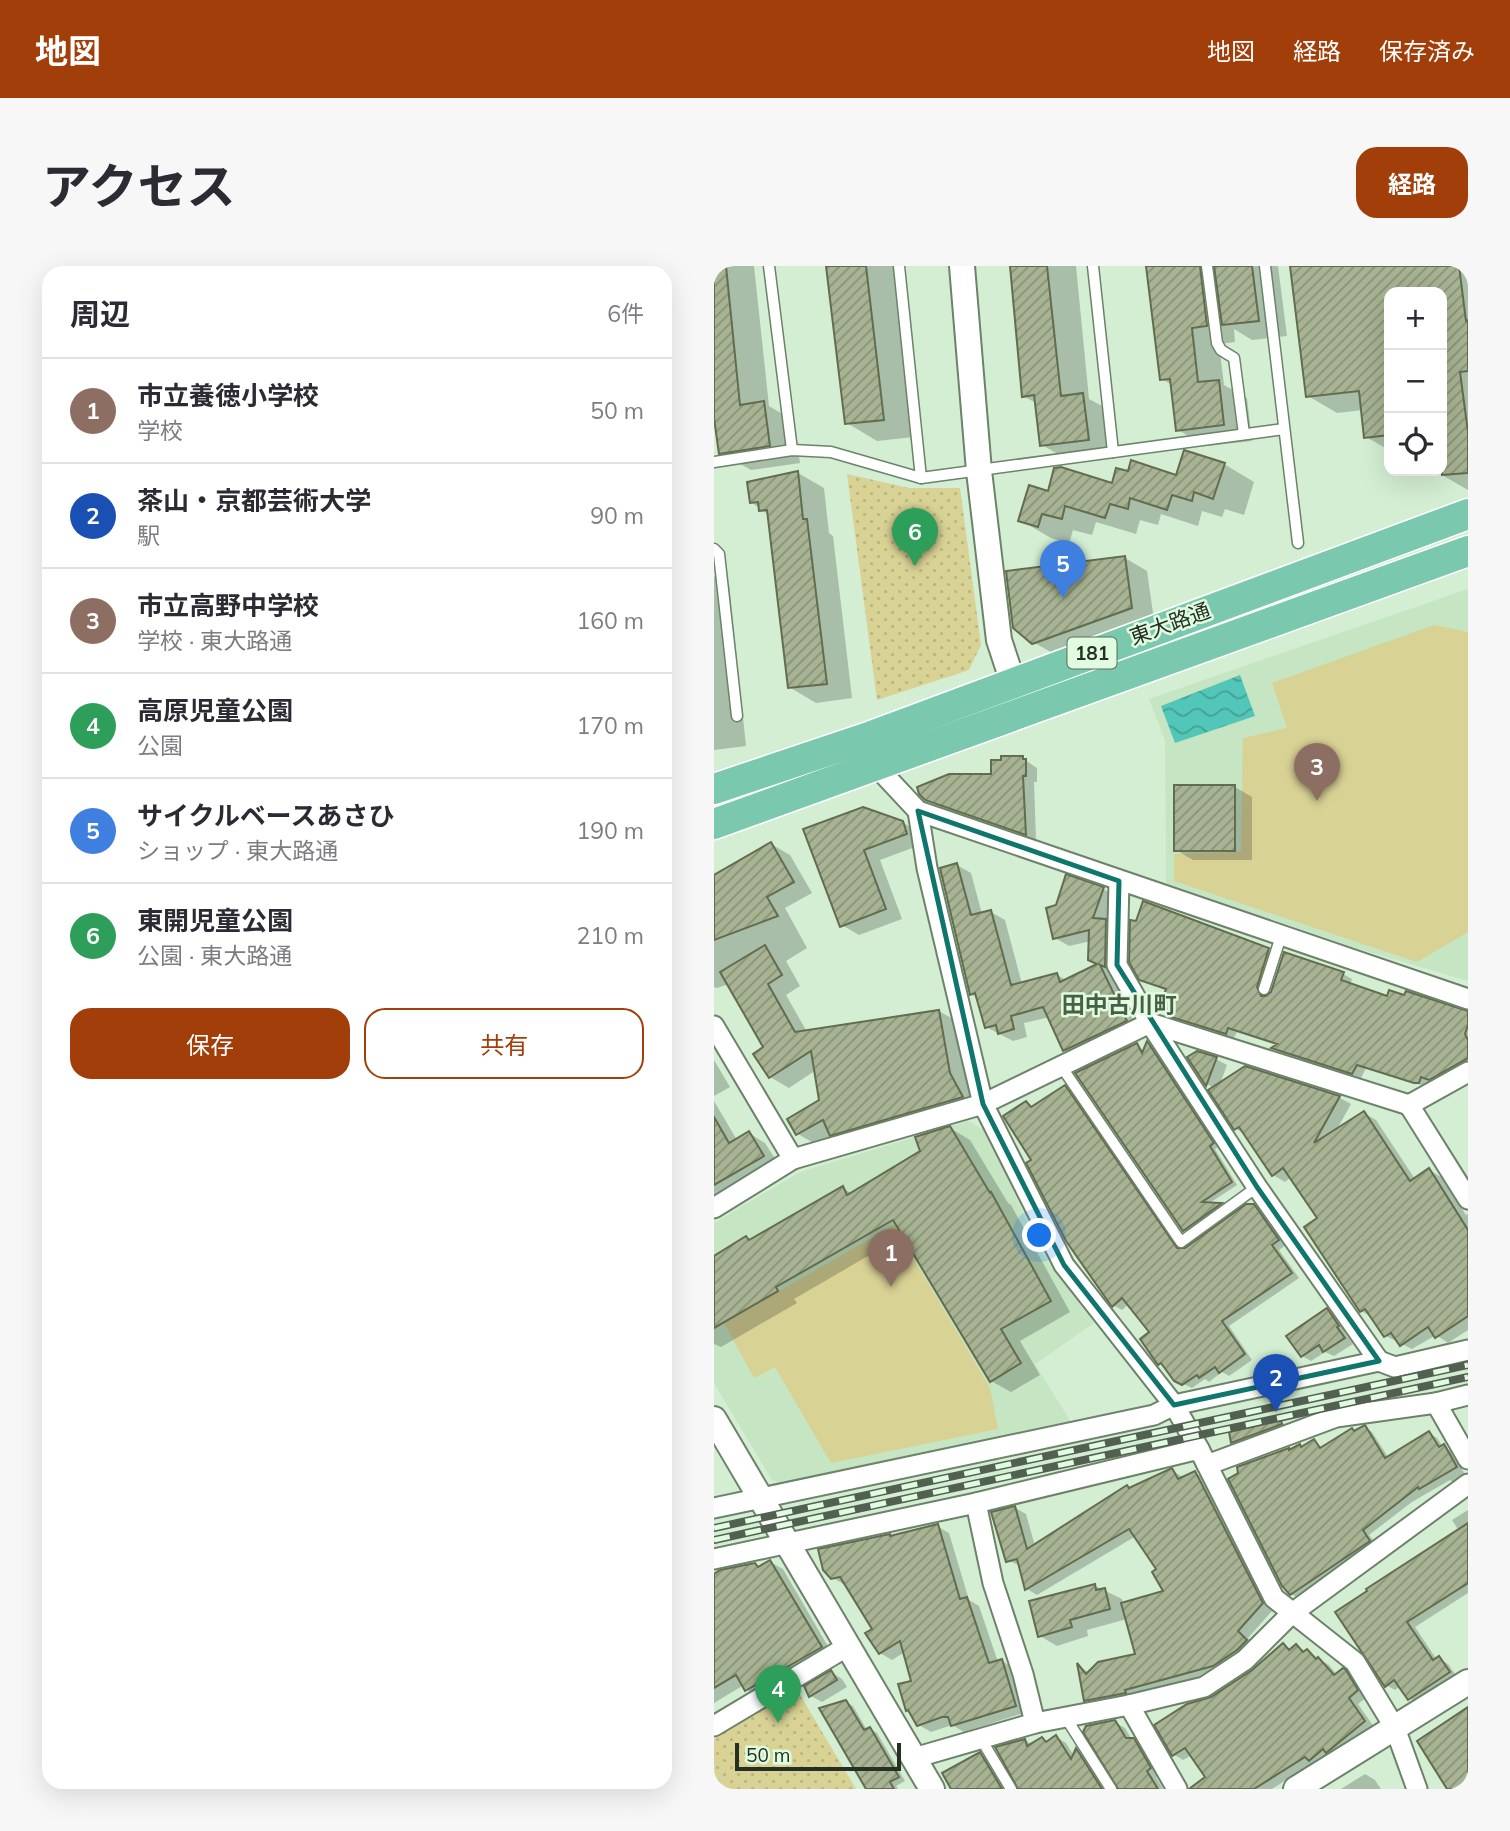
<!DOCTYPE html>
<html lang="ja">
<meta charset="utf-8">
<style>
body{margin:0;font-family:Mulish,"Noto Sans JP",sans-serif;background:#f7f7f7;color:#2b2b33}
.controls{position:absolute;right:21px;top:21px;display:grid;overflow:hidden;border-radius:14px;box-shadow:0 7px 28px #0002}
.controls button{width:63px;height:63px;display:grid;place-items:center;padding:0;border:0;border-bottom:2px solid #e1e1e2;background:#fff;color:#2b2b33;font:35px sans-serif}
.scale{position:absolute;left:21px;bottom:18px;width:166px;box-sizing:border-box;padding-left:7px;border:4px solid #252f24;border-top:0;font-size:19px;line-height:24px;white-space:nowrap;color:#252f24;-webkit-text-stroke:5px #e0fbdf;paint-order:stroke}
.you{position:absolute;left:326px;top:970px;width:24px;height:24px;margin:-18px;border:5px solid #fff;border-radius:50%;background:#1a73e8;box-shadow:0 0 0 10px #1a73e833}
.badge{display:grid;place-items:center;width:46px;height:46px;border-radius:50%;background:#a23e0a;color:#fff;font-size:23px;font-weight:700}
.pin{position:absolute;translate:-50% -58px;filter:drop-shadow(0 2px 4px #0008)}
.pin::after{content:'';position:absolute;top:37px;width:24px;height:21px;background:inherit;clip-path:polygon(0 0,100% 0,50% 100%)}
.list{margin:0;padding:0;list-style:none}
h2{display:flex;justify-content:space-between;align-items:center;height:91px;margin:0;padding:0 28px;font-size:30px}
h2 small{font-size:23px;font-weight:400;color:#7c7c81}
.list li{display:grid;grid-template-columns:46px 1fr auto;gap:21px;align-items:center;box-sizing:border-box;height:105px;padding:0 28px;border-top:2px solid #e1e1e2}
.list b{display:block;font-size:26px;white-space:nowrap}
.list p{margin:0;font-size:23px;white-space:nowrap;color:#7c7c81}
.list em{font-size:23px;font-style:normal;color:#7c7c81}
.actions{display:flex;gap:14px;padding:21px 28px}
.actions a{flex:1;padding:16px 0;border:2px solid #a23e0a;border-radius:21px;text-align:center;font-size:24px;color:#a23e0a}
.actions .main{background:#a23e0a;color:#fff}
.icon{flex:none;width:38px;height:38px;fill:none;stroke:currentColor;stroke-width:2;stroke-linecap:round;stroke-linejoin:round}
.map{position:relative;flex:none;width:754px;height:1523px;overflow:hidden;border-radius:21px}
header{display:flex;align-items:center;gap:42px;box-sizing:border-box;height:98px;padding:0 35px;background:#a23e0a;color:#fff}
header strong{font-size:33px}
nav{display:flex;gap:38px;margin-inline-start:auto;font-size:24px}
.intro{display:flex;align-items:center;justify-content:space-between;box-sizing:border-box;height:168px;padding:0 42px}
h1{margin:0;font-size:49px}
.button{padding:18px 32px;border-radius:21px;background:#a23e0a;color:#fff;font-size:24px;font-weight:700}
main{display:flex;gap:42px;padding:0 42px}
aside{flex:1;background:#fff;border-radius:21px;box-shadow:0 7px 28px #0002}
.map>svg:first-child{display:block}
.built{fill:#c5e5c3}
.grass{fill:#d8d295}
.park{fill:url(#park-dots)}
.water{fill:url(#water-waves)}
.shadow{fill:#0003}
.building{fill:url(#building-hatch);stroke:#626c4e;stroke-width:2}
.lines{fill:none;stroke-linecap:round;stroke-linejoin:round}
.service-casing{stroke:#6c836a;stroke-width:13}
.minor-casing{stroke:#6c836a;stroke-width:23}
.tertiary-casing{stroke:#6c836a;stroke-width:28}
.primary-casing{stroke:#fff;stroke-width:33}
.service{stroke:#fff;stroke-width:10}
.minor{stroke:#fff;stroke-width:19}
.tertiary{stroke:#fff;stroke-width:24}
.primary{stroke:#7ac8ad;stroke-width:30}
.rail-casing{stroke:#526051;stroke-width:8}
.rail{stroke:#e0fbdf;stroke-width:5;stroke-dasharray:16;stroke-linecap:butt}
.marked{fill:none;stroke:#0f766e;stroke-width:5;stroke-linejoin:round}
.labels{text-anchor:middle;stroke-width:5;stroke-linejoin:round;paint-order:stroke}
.shield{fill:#e0fbdf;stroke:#5d6c5c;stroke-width:2}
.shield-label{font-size:19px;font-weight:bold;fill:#252f24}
.street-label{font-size:21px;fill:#252f24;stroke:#e0fbdf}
.neighbourhood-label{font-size:23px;font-weight:bold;fill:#485f47;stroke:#e0fbdf}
</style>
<header>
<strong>地図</strong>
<nav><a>地図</a><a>経路</a><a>保存済み</a></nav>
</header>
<div class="intro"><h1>アクセス</h1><a class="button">経路</a></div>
<main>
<aside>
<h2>周辺<small>6件</small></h2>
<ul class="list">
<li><span class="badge" style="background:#8d6e63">1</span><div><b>市立養徳小学校</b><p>学校</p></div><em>50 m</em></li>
<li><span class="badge" style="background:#1a4fb4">2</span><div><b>茶山・京都芸術大学</b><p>駅</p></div><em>90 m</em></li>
<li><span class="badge" style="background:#8d6e63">3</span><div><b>市立高野中学校</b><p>学校 · 東大路通</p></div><em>160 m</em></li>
<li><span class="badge" style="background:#2e9e5b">4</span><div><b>高原児童公園</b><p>公園</p></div><em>170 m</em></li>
<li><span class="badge" style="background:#3f7fe0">5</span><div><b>サイクルベースあさひ</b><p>ショップ · 東大路通</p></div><em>190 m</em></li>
<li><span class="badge" style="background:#2e9e5b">6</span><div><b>東開児童公園</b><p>公園 · 東大路通</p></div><em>210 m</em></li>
</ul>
<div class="actions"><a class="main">保存</a><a>共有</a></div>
</aside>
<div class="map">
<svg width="754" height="1523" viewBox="0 0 754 1523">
<defs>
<pattern id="park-dots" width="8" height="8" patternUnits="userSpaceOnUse" patternTransform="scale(1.75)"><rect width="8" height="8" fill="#d8d295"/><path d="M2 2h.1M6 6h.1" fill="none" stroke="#b9b580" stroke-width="1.8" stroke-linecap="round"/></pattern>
<pattern id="water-waves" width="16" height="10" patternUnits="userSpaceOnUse" patternTransform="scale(1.75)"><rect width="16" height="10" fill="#52c6b8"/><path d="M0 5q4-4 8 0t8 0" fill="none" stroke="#44a195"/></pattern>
<pattern id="building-hatch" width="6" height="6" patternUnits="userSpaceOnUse" patternTransform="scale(1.75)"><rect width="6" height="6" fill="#a7b392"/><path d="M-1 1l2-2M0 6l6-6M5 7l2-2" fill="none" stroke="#889277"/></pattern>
</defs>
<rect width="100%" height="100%" fill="#d3eed2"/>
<!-- built -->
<g class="built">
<polygon points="754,323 754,715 642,682 452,617 451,474 435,433"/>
<polygon points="254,855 272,865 327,986 380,1057 321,1098 360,1161 72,1219 58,1214 0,1117 0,957 86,906"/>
</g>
<!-- grass -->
<g class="grass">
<polygon points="720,359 754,366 754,666 703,696 460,615 460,588 527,586 529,472 573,462 558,417"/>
<polygon points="180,959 276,1122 284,1163 117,1197 61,1101 40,1112 10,1057"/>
</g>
<!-- park -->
<g class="park">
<polygon points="133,208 195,222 246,222 267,379 255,404 163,434"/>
<polygon points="82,1422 142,1523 0,1523 0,1473"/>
</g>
<!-- water -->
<polygon class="water" points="526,409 541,450 461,477 447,440"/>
<!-- shadow -->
<g class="shadow">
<polygon points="0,0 40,0 55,140 80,155 86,197 37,204 7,187 0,140"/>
<polygon points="113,0 180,0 200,171 163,175 133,157"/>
<polygon points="297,0 362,0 375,133 399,146 404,191 358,196 328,179 322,137 309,130"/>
<polygon points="433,0 564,0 573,70 538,74 520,63 521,76 505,78 510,119 533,132 538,175 493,180 464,164 458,119 448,113"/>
<polygon points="578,0 754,0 754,224 728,209 728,26 675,26 675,184 652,171 649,144 623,147 594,130"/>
<polygon points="510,198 540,216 530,249 511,243 508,251 488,245 484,260 447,248 444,259 426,254 422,268 382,256 378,269 359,264 355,278 337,272 306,254 335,227 463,211"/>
<polygon points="84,207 110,222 115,267 119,270 138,432 102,437 75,421 55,249 37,236"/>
<polygon points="411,292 433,305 440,354 342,389 319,376"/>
<polygon points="0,310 15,318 32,480 0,484"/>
<polygon points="308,492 323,502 323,516 320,516 322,574 224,540 212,533 279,509"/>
<polygon points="521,521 538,531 538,594 479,594 462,584"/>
<polygon points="188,556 206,567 209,578 166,594 188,653 145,669 128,659 91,564"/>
<polygon points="57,578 76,589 98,627 71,642 93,682 72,695 86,720 72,729 93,766 225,745 244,756 254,819 267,842 136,879 119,870 103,879 84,868 107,835 102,804 75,822 56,811 51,782 15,718 3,722 0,721 0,611"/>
<polygon points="243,599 257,607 268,648 277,646 291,654 308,718 343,709 352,714 385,699 377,675 355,680 341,672 389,623 403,631 398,705 426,763 365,792 351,784 336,751 310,757 313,771 299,775 272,761 264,732 257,728"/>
<polygon points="430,637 563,688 552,731 558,727 571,689 629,708 638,713 636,719 674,732 754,746 754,801 725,817 715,815 714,821 652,802 647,812 567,787 560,782 565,779 523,766 520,772 468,755 459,750 461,746 448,739 453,724 427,712 424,656"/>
<polygon points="434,777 438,780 504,881 501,883 523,919 494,938 512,941 476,967 470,964 423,779 431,786"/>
<polygon points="475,792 502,793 513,799 506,818 531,802 626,832 637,838 622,865 650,847 662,854 701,913 715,904 727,911 752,949 754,948 754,1064 734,1077 722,1069 698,1083 672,1070 660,1052 647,1045 605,953 577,911 571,916 559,909 532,869 521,862 500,822 493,818"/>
<polygon points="0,794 16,821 0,830"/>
<polygon points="351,821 359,825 469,984 540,940 549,945 572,979 565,984 585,1012 515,1060 538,1094 515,1110 508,1106 495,1116 491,1113 478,1122 461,1114 452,1101 446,1098 438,1066 415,1038 408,1044 399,1039 319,894 313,837 320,841"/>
<polygon points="0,835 23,874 35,867 51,877 65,899 0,938"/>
<polygon points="236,862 256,874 294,937 297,939 356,1046 306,1075 326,1109 297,1126 277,1115 190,969 80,1033 83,1037 7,1081 0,1078 0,992 32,972 37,975 129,922 138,928 208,886"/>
<polygon points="613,1044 622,1050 633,1066 631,1067 639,1078 620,1090 611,1086 597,1095 588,1090"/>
<polygon points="567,1156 573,1160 524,1179 519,1176"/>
<polygon points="651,1161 658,1166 674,1191 715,1167 723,1172 729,1181 737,1185 752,1210 740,1217 736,1214 698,1236 655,1269 663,1279 585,1332 577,1328 577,1185 600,1175 609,1182"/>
<polygon points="458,1204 470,1212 481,1207 492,1213 559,1344 534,1372 543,1381 511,1405 383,1440 372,1434 365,1400 375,1407 423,1390 413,1353 373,1364 374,1370 343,1380 326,1370 381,1320 408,1333 409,1338 452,1327 444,1304 422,1270 323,1329 313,1323 307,1300 293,1294 301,1242 312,1248 321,1280 416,1223"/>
<polygon points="754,1244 754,1327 701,1361 723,1394 725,1393 734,1398 743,1411 704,1437 695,1432 687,1420 681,1424 672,1419 624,1346 745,1265 738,1254"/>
<polygon points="223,1260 235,1267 255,1334 265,1340 284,1396 288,1395 300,1402 313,1446 250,1466 238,1459 217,1466 205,1459 199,1416 191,1386 178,1394 166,1387 160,1364 131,1319 119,1312 178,1271"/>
<polygon points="56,1296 69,1303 119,1389 45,1431 32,1423 30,1419 0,1437 0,1308 41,1299 46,1302"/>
<polygon points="569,1379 577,1384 582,1380 615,1399 623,1409 629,1404 639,1410 653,1431 644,1438 660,1461 606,1499 600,1496 558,1523 476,1523 493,1512 478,1489 469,1494 459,1488 497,1433 539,1405"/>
<polygon points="117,1406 128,1413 133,1421 108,1436 97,1430"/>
<polygon points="132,1436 139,1440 153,1464 156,1463 163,1467 191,1515 182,1520 184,1523 154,1523"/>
<polygon points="400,1456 411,1462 418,1474 429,1479 446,1508 442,1511 449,1523 405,1523"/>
<polygon points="342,1471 352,1477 360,1490 363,1484 372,1490 393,1523 305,1523 311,1474 319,1479 328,1473 334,1477"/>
<polygon points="266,1488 276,1493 294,1523 241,1523"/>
<polygon points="651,1508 661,1514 667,1523 627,1523"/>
</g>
<!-- building -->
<g class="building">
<polygon points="0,0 12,0 26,139 50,135 56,180 5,188 0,152"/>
<polygon points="112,0 152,0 170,154 131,158"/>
<polygon points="296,0 333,0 347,130 369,127 375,174 326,180 320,129 308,131"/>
<polygon points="432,0 486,0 493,60 478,62 484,116 505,114 510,159 462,165 456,113 446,114"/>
<polygon points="500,0 538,0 545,55 508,59"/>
<polygon points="576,0 745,0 752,55 754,54 754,105 746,106 754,166 754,207 728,209 728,26 675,26 675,169 650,172 645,125 592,131"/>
<polygon points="470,184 511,197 499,233 480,226 478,235 458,229 453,244 416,232 414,243 396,238 391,252 351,240 348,253 328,248 324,261 304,255 315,219 334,225 340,202 347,201 398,217 402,202 414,205 417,194 462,209"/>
<polygon points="84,205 89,253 93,253 113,418 74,422 53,244 45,245 44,236 36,237 33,216"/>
<polygon points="411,290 418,342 318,378 299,362 292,305"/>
<polygon points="287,490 309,490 309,493 312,493 312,510 309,510 312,569 211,534 205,528 203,521 235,508 277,508 277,494 287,494"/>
<rect x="460" y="519" width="61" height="66"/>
<polygon points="149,541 189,555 193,568 150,584 172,643 126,661 89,563"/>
<polygon points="57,576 80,616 53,631 64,650 0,674 0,609"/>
<polygon points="243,597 257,649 277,644 297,719 343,707 346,716 383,698 374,694 375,664 339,673 332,642 342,639 352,608 390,621 379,652 392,653 391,701 386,699 413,755 349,785 329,741 297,750 300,763 284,768 282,759 271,762 261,727 256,729 226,602"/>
<polygon points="429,635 555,682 543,721 547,730 552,730 557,726 570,686 630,706 627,714 673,730 675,724 690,729 692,725 754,745 754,759 751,768 754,774 754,792 715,814 707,811 705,817 700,817 643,799 638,808 557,782 563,778 514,762 512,768 457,751 459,745 446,740 452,723 425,714 415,696 416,654 422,655"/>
<polygon points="51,679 68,709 54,718 81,766 225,744 236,807 249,831 116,870 109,854 82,869 73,853 105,834 97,785 55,812 39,788 49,781 6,706"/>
<polygon points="433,775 500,877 496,880 518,916 488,936 508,937 469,965 361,807 423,777 428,787"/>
<polygon points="483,785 503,791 492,820 473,791"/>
<polygon points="531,800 626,830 600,877 650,845 696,915 715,902 754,964 754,1050 721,1072 714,1061 686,1080 677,1067 670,1071 651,1043 646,1046 590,961 603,952 569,902 558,910 525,861 520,864 494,824"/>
<polygon points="351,819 463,982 471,982 532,938 540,938 565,974 558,979 578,1007 508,1055 531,1088 505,1107 501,1101 485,1112 483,1109 468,1119 460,1115 447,1097 444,1099 426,1073 435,1066 408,1032 398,1041 352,975 312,897 317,894 289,850 312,835 317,841"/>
<polygon points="0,851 15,877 35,865 50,890 0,919"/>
<polygon points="236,860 276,927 277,926 337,1035 287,1063 307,1097 276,1116 179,954 62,1021 64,1025 0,1062 0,990 32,970 35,974 129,920 133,929 206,885 201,871"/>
<polygon points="613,1042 625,1060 623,1061 631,1072 609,1086 605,1079 587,1091 572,1070"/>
<polygon points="567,1154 568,1158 517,1177 515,1166"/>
<polygon points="651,1159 671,1192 715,1165 725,1181 730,1178 743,1201 705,1223 704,1221 649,1264 656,1275 576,1329 568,1320 514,1213 524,1207 523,1201 575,1182 575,1184 586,1178 587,1181 600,1173 606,1182 638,1162 640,1165"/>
<polygon points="458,1202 464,1213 481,1205 549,1337 524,1365 533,1374 523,1384 499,1400 411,1424 412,1427 370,1435 363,1397 372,1408 384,1396 421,1388 407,1337 449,1325 438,1306 442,1303 415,1263 311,1324 303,1293 292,1296 277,1246 301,1240 313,1283 413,1219 415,1222"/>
<polygon points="754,1257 754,1317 693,1356 719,1394 725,1390 736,1406 694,1434 680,1414 671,1421 621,1346 653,1325 652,1323"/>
<polygon points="224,1258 246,1333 253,1331 275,1397 288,1393 302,1440 237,1460 234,1451 228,1451 203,1460 194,1444 192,1445 184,1418 197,1415 186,1375 165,1388 151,1367 158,1363 126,1311 117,1313 109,1304 104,1283 176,1268 176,1270"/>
<polygon points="56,1294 108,1381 31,1425 22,1409 0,1422 0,1308 6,1304 41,1297 44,1301"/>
<polygon points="381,1318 382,1324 391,1322 396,1343 356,1354 358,1361 324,1371 315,1335"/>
<polygon points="569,1377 575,1384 582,1378 589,1386 593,1383 602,1393 604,1391 620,1409 629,1402 632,1404 644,1424 635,1432 651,1455 612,1487 609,1483 595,1495 591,1491 540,1523 475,1523 491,1511 471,1482 458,1490 440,1459 473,1438 497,1431 538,1404"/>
<polygon points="117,1404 123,1414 95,1431 90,1420"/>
<polygon points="132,1434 150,1464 156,1461 185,1511 176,1516 180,1523 152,1523 105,1442"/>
<polygon points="754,1441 754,1523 733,1523 703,1475"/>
<polygon points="401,1454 412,1472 420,1472 437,1502 433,1505 444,1523 404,1523 369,1466 372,1460"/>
<polygon points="342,1469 357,1493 362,1482 388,1523 304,1523 281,1481 311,1473 313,1480 328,1471 332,1476"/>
<polygon points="266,1486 288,1523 237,1523 228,1507"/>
</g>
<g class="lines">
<defs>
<g id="service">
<polyline points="55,0 78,184"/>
<polyline points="185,0 207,212"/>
<polyline points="379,0 399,186"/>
<polyline points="493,0 503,77 507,84 520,92 530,168"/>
<polyline points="551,0 584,277"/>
<polyline points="0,196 78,184 117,186 207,212 570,163"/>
<polyline points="0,283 5,288 23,450"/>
<polyline points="550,723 567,670"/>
<polyline points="347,800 467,976 543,921"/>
<polyline points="352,1452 397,1523"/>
<polyline points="267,1473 297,1523"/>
</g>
<g id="minor">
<polyline points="158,490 161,499 204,545 754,733"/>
<polyline points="204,545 213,602 269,838 350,999 460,1139 485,1183"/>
<polyline points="405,615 403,699 436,757 543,921 665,1095"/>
<polyline points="0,760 79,893"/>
<polyline points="695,839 754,933"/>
<polyline points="0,942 79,893 269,838 436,757 695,839 754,806"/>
<polyline points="754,1129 722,1137 754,1193"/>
<polyline points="493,1199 622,1151 722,1137"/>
<polyline points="262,1237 279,1317 309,1408 321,1457"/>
<polyline points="0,1242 440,1149 460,1139 665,1095 681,1101 754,1084"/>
<polyline points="0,1293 262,1237 485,1183 560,1332 641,1396 681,1462 703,1523"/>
<polyline points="415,1439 463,1523"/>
<polyline points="0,1460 134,1380"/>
<polyline points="200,1492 321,1457 415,1439 490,1421 531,1394 577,1348 754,1218"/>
</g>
<g id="tertiary">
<polyline points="248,0 265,205 285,374 305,435"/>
<polyline points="0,1153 218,1523"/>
<polyline points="582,1523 754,1416"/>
</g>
<g id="primary">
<polyline points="0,523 152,472 754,248"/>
<polyline points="0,558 754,285"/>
</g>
</defs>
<!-- service casing -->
<use href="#service" class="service-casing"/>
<!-- minor casing -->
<use href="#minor" class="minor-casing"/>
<!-- tertiary casing -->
<use href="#tertiary" class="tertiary-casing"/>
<!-- primary casing -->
<use href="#primary" class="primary-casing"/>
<!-- service -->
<use href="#service" class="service"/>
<!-- minor -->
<use href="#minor" class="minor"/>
<!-- tertiary -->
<use href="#tertiary" class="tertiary"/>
<!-- primary -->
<use href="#primary" class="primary"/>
<defs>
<g id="rail">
<polyline points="0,1262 754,1099"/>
<polyline points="0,1274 754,1111"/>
</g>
</defs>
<!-- rail casing -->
<use href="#rail" class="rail-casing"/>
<!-- rail -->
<use href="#rail" class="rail"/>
</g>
<!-- marked area -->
<path class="marked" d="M204 545 405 615 403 699 543 921 665 1095 460 1139 350 999 269 838Z"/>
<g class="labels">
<!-- shield labels -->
<rect class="shield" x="353.5" y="371.5" width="49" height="31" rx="5"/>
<g class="shield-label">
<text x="378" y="394">181</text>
</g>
<!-- street labels -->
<g class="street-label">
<text transform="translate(456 358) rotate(-20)" y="7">東大路通</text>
</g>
<!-- neighbourhood labels -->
<g class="neighbourhood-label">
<text x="405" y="747">田中古川町</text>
</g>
</g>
</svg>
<div class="controls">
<button>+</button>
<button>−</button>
<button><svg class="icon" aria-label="locate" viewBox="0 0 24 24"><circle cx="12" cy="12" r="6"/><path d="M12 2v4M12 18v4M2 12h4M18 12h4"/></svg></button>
</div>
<div class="scale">50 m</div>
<div class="you"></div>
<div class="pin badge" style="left:177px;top:1021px;background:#8d6e63">1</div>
<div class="pin badge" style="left:562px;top:1146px;background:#1a4fb4">2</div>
<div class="pin badge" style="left:603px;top:535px;background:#8d6e63">3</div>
<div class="pin badge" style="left:64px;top:1457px;background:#2e9e5b">4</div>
<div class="pin badge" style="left:349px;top:332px;background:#3f7fe0">5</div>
<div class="pin badge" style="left:201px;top:300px;background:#2e9e5b">6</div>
</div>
</main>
